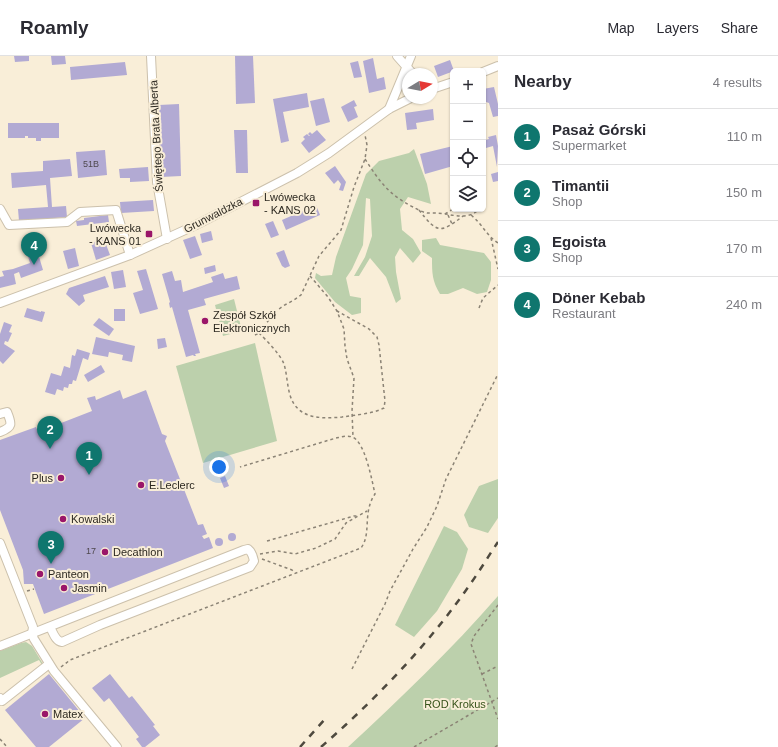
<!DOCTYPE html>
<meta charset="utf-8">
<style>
body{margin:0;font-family:Helvetica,sans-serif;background:#f2f2f3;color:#2b2b33}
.controls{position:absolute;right:12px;top:12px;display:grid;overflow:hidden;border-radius:6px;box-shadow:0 1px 3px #0004}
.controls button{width:36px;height:36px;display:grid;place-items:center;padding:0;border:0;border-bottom:1px solid #e1e1e2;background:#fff;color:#2b2b33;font:20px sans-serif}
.compass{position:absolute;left:402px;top:12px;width:36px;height:36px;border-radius:50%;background:#fff;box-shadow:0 1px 3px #0004;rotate:80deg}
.you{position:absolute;left:219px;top:411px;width:14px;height:14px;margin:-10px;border:3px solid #fff;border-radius:50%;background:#1a73e8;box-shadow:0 0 0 6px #1a73e833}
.badge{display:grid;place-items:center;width:26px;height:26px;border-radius:50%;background:#0f766e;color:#fff;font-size:13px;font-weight:700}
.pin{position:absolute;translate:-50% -33px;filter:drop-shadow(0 1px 2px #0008)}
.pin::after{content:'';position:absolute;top:21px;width:14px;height:12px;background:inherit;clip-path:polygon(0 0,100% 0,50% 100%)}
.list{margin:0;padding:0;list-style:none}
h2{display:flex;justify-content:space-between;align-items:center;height:52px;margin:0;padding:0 16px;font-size:17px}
h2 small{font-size:13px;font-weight:400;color:#7c7c81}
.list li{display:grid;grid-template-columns:26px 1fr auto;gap:12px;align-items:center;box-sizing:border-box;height:56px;padding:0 16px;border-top:1px solid #e1e1e2}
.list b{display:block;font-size:15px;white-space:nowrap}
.list p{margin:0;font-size:13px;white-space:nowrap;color:#7c7c81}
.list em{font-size:13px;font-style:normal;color:#7c7c81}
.icon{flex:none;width:22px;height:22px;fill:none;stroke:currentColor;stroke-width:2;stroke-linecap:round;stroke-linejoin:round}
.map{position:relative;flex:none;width:498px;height:691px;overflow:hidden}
header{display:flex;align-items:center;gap:24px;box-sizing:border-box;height:56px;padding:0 20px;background:#fff;border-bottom:1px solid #e1e1e2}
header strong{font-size:19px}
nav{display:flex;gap:22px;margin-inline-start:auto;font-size:14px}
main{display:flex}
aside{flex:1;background:#fff}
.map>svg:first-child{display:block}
.green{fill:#bcd0ac}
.building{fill:#b2aad3}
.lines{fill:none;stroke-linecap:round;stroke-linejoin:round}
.minor-casing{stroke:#ccc1ac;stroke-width:10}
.path{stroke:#8b8375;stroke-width:1.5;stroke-dasharray:3 3;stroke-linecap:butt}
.minor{stroke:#fff;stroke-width:8}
.rail{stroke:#4e493e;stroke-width:2.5;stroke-dasharray:7 7;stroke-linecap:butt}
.poi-dot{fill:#9a1669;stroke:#f9eed8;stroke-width:1.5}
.labels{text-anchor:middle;stroke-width:4;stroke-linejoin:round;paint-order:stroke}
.number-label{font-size:9px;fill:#4e484d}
.street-label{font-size:11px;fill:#2c2820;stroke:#f9eed8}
.poi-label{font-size:11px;fill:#2c2820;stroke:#f9eed8;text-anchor:start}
.park-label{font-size:11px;fill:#365219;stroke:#f9eed8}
</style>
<header>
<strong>Roamly</strong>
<nav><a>Map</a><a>Layers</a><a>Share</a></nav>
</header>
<main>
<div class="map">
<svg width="498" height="691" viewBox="0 0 498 691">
<rect width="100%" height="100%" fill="#f9eed8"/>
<!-- green -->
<g class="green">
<polygon points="414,93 427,128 431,148 408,141 400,153 402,174 413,183 421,197 413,207 400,192 395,201 396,216 401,243 396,247 386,221 370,202 359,220 354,220 365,201 372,180 370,143 366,142 363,189 352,213 346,222 350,240 361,242 361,257 352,259 335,246 315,222 316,217 321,220 332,219 336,201 366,118 379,105 409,97"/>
<path d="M436 182 440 189 484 197 491 206V224L487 236 477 238 463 232 448 238H440C432 225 432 217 432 202L422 195V184Z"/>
<polygon points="234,243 242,275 223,280 215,249"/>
<polygon points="255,287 277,385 203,407 176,310"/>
<polygon points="498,423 498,462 488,477 469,471 464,459 479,430"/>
<polygon points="444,470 457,476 468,493 462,513 437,555 414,581 395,569"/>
<path d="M498 540V691H348C400 643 451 594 498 540Z"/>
<polygon points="26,586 32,590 43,608 42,609 39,604 0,622 0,595 21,587"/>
</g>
<!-- building -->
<g class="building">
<polygon points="14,0 29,0 29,5 15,6"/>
<polygon points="51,0 65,0 66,8 52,9"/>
<polygon points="235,0 253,0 255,47 236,48"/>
<polygon points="373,2 377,23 384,21 386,33 369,37 363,5"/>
<polygon points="450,4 454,15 438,21 434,10"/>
<polygon points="358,5 362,21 354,22 350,7"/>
<polygon points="125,6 127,19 71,24 70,11"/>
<polygon points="494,31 498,48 498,60 493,61 489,47 483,45 483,33"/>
<polygon points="307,37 309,51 283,56 289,85 281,87 273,43"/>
<polygon points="324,42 330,66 316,70 310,45"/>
<polygon points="354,44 357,50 354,51 358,61 348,66 341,51"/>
<polygon points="179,48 181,120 161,121 159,49"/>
<polygon points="433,53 434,64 416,67 417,73 407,74 405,57"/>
<polygon points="8,67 59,67 59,82 41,82 41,85 36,85 36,82 28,82 28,80 25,80 25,82 8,82"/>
<polygon points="234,74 247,74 248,117 236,117"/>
<polygon points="317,74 326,84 309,97 301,87 305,83 303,81 307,78 309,80 310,80 308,78 310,76 312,78"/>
<polygon points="496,79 498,90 497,111 493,90 486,92 485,84 489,83 488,81"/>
<polygon points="453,90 453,110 425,118 420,98"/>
<polygon points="105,94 107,119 78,122 76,96"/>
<polygon points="70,103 72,120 50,122 52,151 66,150 67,161 19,165 18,153 48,151 46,129 12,132 11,117 43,115 43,105"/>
<polygon points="335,110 346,126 343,135 339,134 341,128 338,124 334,128 325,117"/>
<polygon points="148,111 149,125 130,126 130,122 120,122 119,113"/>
<polygon points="498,116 498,125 493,126 491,118"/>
<polygon points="153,144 154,155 121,157 120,146"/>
<polygon points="316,149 320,159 286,174 282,164"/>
<polygon points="108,159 109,166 77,170 76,165 84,164 84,162"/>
<polygon points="273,165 279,179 271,182 265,168"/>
<polygon points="211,175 213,184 202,187 200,178"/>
<polygon points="120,180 122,187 114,189 111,183"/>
<polygon points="195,180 202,199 190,203 183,184"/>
<polygon points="104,183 110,199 96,204 91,187"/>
<polygon points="75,192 79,210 68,213 63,195"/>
<polygon points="37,194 43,214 21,222 19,216 14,218 16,228 0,232 0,221 4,220 2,215 13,213 30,207 27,197"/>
<polygon points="284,194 290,210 285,212 282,210 276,197"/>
<polygon points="215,209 216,215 205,218 204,212"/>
<polygon points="146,213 158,253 140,258 133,237 143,234 137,215"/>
<polygon points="123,214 126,231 114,233 111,216"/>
<polygon points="172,215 175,225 181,224 183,236 213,226 211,221 223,217 225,223 237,220 240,233 204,243 206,249 188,254 200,297 195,298 196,300 194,300 193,299 186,301 172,251 170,252 169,247 170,246 162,218"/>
<polygon points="105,220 109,231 83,239 85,245 79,250 66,238 69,232"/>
<polygon points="27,252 41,256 41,255 45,256 42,266 24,261"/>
<rect x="114" y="253" width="11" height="12"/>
<polygon points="99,262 114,273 109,280 93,269"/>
<polygon points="4,266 12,269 9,276 12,277 8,286 5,285 4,288 15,295 3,308 0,305 0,278"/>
<polygon points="96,281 135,290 132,306 122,304 123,299 109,296 108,301 92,298"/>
<polygon points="165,282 167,291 158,293 157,283"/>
<polygon points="77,293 90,297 88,304 83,302 76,325 73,324 72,328 69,328 68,332 64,331 63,335 57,333 55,339 45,336 51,317 61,320 64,310 70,312 72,299 75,300"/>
<polygon points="101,309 105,316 88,326 84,319"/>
<polygon points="120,334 123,343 146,334 162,378 167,380 165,385 198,469 203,468 207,478 202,480 204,483 209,481 213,492 44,558 33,528 24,528 23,514 0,454 0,384 36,371 38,376 92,355 87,342 95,340 96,344"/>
<polygon points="225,420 229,430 224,432 220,422"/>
<circle cx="232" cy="481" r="4"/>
<circle cx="219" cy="486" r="4"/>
<polygon points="49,618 85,662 49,691 36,691 5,654"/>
<polygon points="110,618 129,642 132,640 155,669 153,670 160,679 145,691 142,691 136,683 139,681 109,642 104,646 92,632"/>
</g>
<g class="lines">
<defs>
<g id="minor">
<polyline points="151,0 157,126 167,183"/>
<polyline points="397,0 413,18"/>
<polyline points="483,16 498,10"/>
<polyline points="432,33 453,26"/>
<polyline points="389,53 411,0"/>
<polyline points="0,153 9,169 67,166 80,156 116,154 130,199"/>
<polyline points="0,247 130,199 196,169 297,117 329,97 389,53 411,42"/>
<path d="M0 358 7 356C12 368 13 371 0 376"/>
<polyline points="0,487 33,571 32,578 34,583 54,615 117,691"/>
<path d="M0 590 244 494 248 493C252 496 253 500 254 505L250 511 100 569 62 586C55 585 53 576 50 571"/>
<polyline points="0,642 2,645 49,608"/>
</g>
</defs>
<!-- minor casing -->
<use href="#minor" class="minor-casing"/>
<!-- path -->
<g class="path">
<path d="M365 103C380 126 388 138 413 151 417 153 422 156 427 157 433 157 439 157 446 158 456 160 467 162 476 156L475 153"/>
<path d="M419 154C437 177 440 178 463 160"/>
<polyline points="445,158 453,153"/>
<polyline points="448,159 452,168"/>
<path d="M471 159C483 169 486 179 498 187"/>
<polyline points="491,182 498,213"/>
<polyline points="310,220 328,241 337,255 344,273 345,290 347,303 354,322 352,355 353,381"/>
<polyline points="479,252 483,242 498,229"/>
<path d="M259 277C267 285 280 298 284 308 287 318 287 329 290 339 297 363 321 363 342 361 355 359 372 358 384 352L385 345 379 289 377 281 369 273 337 255"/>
<polyline points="255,279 259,277 274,257 283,250 294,244 301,239 319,200 341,174 354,131 365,103 367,89 365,79"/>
<polyline points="267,485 354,460 358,460"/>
<polyline points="260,498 278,495 295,498 316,492 335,483 346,467 367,455"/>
<polyline points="262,503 292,514 295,517"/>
<polyline points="27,535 34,533"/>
<polyline points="498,549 474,580 471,588 498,663"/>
<path d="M61 611 70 604 361 492C372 477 362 457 375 438 372 425 365 385 352 381 347 379 341 381 336 382L240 411"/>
<polyline points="352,613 385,548 390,535 413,493 427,471 437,450 446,423 498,318"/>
<polyline points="482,618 498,610"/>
<polyline points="0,683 7,691"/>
<polyline points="414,691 498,642"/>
<polyline points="495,691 498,689"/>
</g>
<!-- minor -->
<use href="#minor" class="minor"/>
<!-- rail -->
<g class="rail">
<polyline points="300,691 326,662"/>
<path d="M321 691C377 642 429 588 471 527 481 513 489 499 498 486"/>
</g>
</g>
<!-- markers -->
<g class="poi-dot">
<rect x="252" y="143" width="8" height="8" rx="2"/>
<rect x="145" y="174" width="8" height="8" rx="2"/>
<circle cx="205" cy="265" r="4"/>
<circle cx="61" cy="422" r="4"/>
<circle cx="141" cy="429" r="4"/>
<circle cx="63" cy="463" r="4"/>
<circle cx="105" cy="496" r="4"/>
<circle cx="40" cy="518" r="4"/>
<circle cx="64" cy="532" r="4"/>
<circle cx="45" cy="658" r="4"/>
</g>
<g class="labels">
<!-- number labels -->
<g class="number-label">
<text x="91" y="111">51B</text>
<text x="91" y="498">17</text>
</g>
<!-- street labels -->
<g class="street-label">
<text transform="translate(156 80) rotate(-93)" y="4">Świętego Brata Alberta</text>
<text transform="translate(213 159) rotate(-27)" y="4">Grunwaldzka</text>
</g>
<!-- poi labels -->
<g class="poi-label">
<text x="264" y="145">Lwówecka<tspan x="264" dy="13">- KANS 02</tspan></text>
<text x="141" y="176" text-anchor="end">Lwówecka<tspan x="141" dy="13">- KANS 01</tspan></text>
<text x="213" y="263">Zespół Szkół<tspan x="213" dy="13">Elektronicznych</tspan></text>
<text x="53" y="426" text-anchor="end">Plus</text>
<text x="149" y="433">E.Leclerc</text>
<text x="71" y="467">Kowalski</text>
<text x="113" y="500">Decathlon</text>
<text x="48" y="522">Panteon</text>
<text x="72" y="536">Jasmin</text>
<text x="53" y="662">Matex</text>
</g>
<!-- park labels -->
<g class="park-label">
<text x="455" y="652">ROD Krokus</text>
</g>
</g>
</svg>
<div class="controls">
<button>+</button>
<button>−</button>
<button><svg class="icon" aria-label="locate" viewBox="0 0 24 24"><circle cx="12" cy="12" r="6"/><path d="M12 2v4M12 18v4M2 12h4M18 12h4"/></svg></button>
<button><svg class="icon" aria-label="layers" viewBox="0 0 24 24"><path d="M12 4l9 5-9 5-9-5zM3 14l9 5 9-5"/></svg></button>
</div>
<svg class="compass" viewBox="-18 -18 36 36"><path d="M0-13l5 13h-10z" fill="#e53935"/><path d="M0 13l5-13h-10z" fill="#7c7c81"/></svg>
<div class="you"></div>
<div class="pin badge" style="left:89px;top:419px">1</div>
<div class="pin badge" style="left:50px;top:393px">2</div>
<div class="pin badge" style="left:51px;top:508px">3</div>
<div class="pin badge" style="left:34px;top:209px">4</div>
</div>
<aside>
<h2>Nearby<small>4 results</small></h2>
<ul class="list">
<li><span class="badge">1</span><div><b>Pasaż Górski</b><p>Supermarket</p></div><em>110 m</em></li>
<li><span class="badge">2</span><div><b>Timantii</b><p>Shop</p></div><em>150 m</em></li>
<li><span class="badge">3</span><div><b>Egoista</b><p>Shop</p></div><em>170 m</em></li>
<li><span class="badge">4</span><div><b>Döner Kebab</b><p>Restaurant</p></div><em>240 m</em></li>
</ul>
</aside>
</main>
